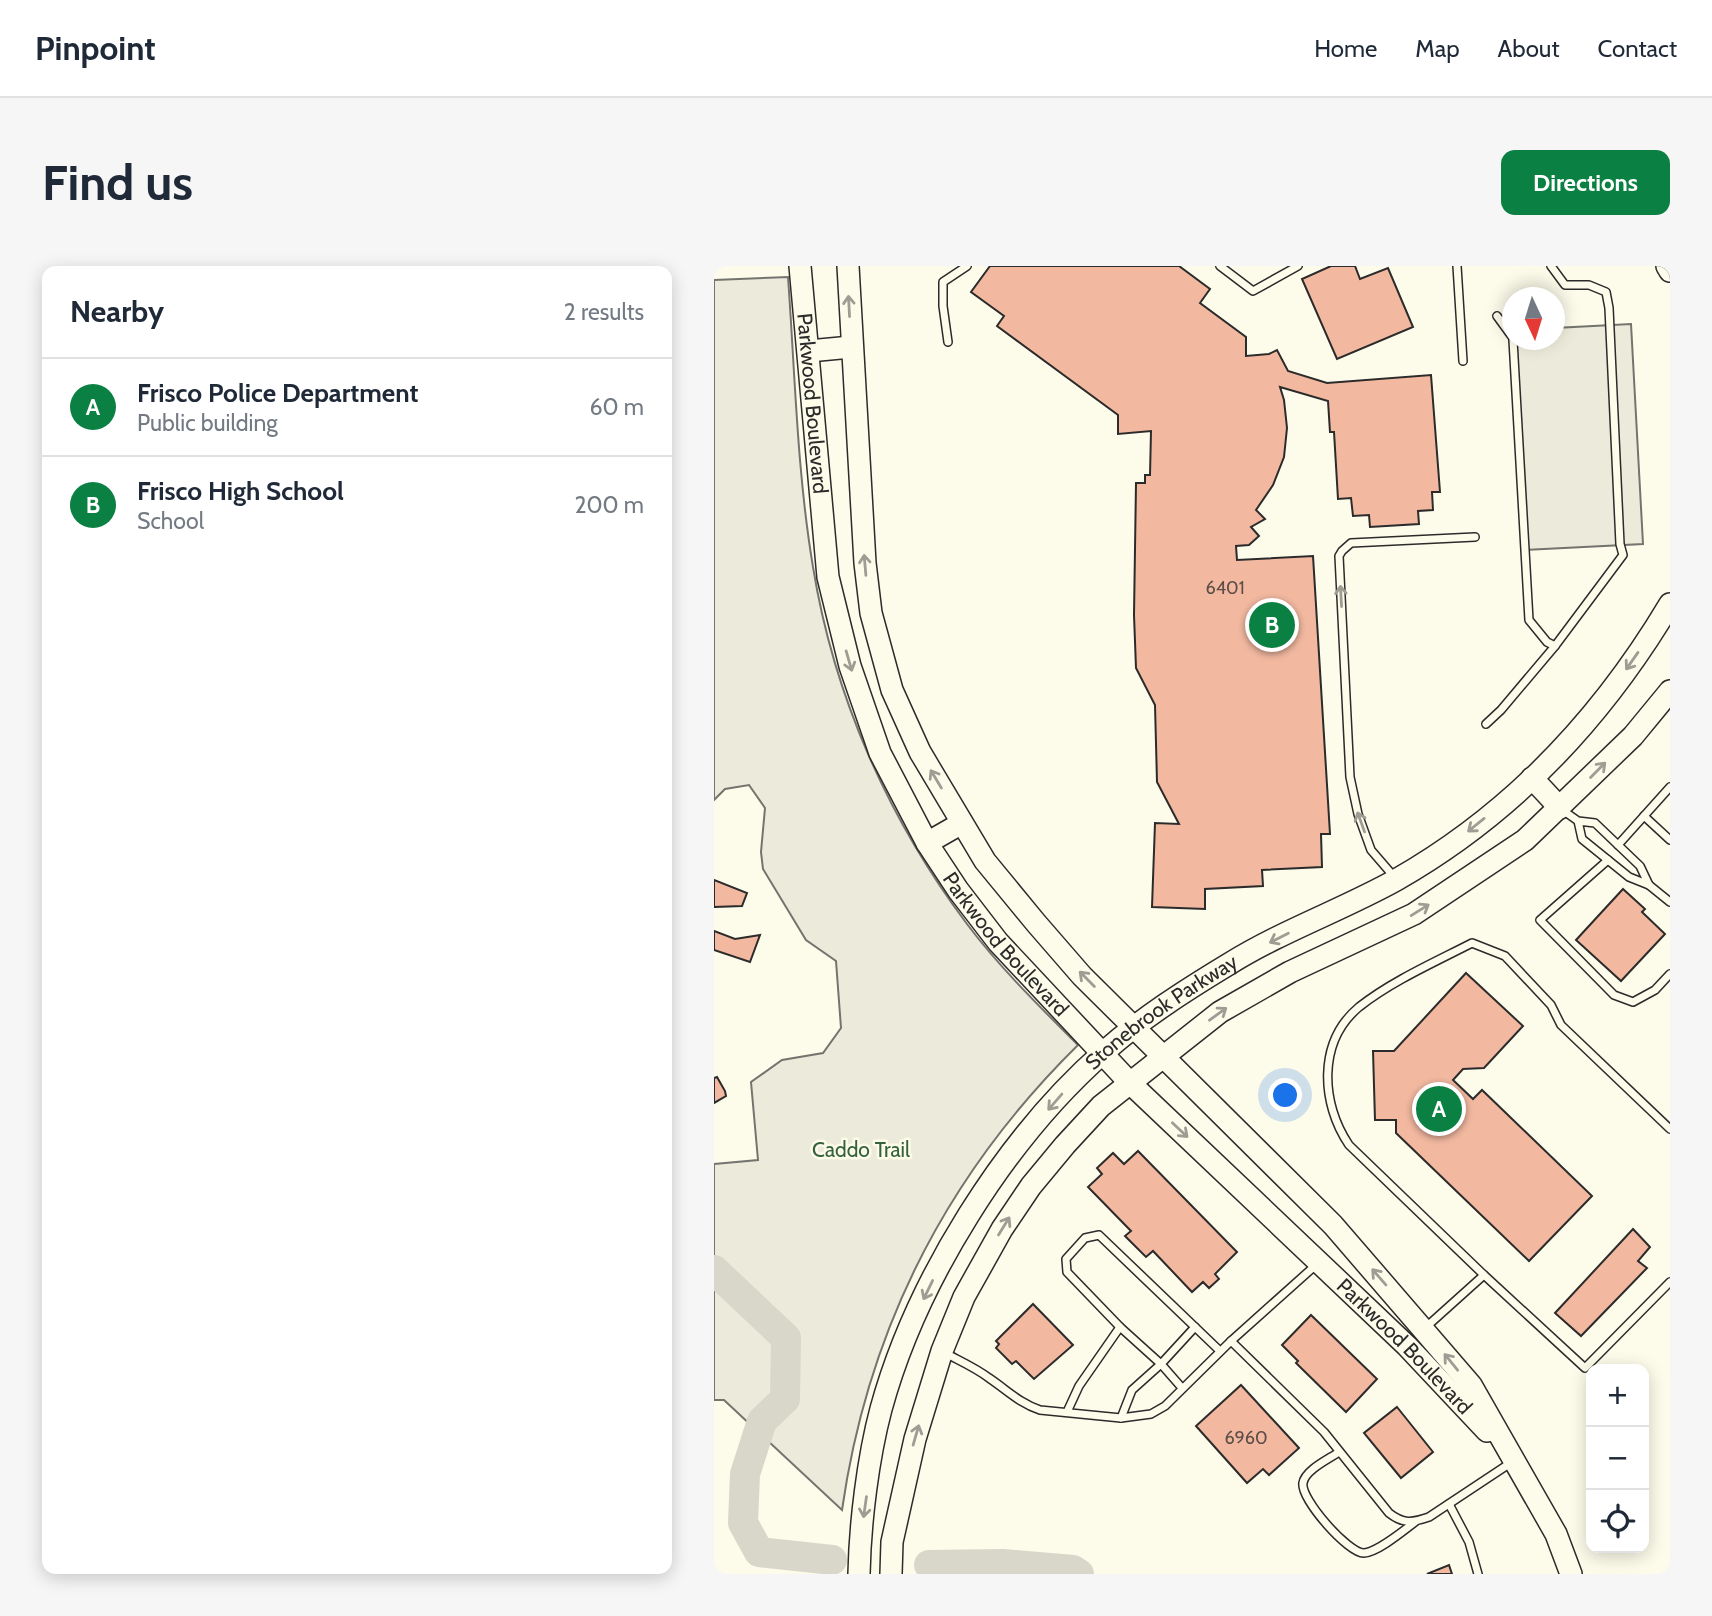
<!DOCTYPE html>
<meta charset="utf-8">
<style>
body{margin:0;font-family:Cabin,sans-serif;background:#f6f6f7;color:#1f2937}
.controls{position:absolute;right:21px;bottom:21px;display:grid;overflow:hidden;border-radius:14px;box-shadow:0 4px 18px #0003}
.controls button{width:63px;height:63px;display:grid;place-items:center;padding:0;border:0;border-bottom:2px solid #e0e1e3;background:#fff;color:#1f2937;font:35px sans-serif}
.compass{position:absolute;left:788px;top:21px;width:63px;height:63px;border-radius:50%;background:#fff;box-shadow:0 4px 18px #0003;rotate:176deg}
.you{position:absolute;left:572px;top:830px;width:24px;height:24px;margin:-18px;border:5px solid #fff;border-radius:50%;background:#1a73e8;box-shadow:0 0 0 10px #1a73e833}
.badge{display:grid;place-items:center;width:46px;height:46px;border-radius:50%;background:#0b8043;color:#fff;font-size:23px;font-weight:700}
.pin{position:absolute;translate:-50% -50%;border:4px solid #fff;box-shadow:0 2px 7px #0006}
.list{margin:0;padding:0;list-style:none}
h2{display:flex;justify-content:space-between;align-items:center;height:91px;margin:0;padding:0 28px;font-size:30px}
h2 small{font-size:23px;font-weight:400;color:#747a83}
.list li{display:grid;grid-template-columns:46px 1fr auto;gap:21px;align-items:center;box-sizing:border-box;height:98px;padding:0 28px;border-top:2px solid #e0e1e3}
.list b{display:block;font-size:26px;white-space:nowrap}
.list p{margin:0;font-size:23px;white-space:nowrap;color:#747a83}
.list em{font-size:23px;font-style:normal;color:#747a83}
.icon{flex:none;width:38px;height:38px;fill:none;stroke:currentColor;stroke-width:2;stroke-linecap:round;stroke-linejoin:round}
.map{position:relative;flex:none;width:956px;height:1308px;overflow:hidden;border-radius:14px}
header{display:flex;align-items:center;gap:42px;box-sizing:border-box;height:98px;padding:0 35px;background:#fff;border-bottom:2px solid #e0e1e3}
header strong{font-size:33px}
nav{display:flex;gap:38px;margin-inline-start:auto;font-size:24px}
.intro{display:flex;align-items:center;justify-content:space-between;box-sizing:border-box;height:168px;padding:0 42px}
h1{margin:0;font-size:49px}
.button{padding:18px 32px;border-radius:14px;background:#0b8043;color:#fff;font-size:24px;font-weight:700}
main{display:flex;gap:42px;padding:0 42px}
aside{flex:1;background:#fff;border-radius:14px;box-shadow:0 4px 18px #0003}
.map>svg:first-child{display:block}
.green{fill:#ecebdb;stroke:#74746e;stroke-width:2}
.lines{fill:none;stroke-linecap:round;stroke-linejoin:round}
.river{stroke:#d8d7c9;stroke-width:30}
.building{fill:#f2b8a0;stroke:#2b2b2b;stroke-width:2}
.lane-casing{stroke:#2b2b2b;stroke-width:10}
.secondary-casing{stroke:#2b2b2b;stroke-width:24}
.lane{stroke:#fdfbea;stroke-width:7}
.secondary{stroke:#fdfbea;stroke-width:21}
.oneway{stroke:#9e9d94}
.labels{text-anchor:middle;stroke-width:5;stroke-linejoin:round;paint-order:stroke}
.number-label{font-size:18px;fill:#5d4e48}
.street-label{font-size:21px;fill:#2b2b2b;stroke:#fdfbea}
.park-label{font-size:21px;fill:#34623c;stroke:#fdfbea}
</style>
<header>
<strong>Pinpoint</strong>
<nav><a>Home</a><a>Map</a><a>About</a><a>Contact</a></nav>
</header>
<div class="intro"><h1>Find us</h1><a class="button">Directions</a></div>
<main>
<aside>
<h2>Nearby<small>2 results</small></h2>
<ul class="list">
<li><span class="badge">A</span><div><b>Frisco Police Department</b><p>Public building</p></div><em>60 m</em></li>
<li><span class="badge">B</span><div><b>Frisco High School</b><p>School</p></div><em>200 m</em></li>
</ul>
</aside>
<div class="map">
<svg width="956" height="1308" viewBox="0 0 956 1308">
<rect width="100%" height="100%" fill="#fdfbea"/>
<!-- green -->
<g class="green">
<path d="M74 11C81 107 83 206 99 301 120 431 175 554 253 658 286 702 326 741 364 779 233 908 154 1062 128 1244L10 1134H0V898L44 894 37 816 68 794 109 787 127 762 122 695 92 674 49 603 47 586 51 542 35 519 11 523 0 534V14Z"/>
<polygon points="917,58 929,278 810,284 799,74 841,74 841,62"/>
</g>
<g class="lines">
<!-- river -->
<g class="river">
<polyline points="0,1004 72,1072 71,1133 48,1155 31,1208 29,1257 45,1286 118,1294"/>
<polyline points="215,1299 289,1298 359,1304 365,1308"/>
</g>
</g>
<!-- building -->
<g class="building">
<polygon points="276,0 465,0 496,23 486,37 532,71 532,90 555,88 563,84 574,105 613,117 717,109 726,226 718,226 719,244 704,245 705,258 656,261 655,249 639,250 637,232 624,233 620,166 616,166 614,135 566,121 570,134 573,162 570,191 559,219 542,244 551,253 537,261 545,270 535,279 522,280 523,294 599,290 616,568 607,568 608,601 548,604 549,620 491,623 491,643 438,641 441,557 465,558 443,516 441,439 422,402 420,349 422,217 431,217 431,209 436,209 437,165 404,168 404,149 283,60 290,50 257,26"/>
<polygon points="617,0 641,0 646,13 674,2 699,61 623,93 588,13"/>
<polygon points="0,614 33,627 28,640 0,641"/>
<polygon points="909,623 931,643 928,646 951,668 907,715 862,674"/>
<polygon points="0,665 21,673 46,669 36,696 0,684"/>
<polygon points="752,707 809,760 770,802 749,803 739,814 759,833 768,824 878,930 815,995 682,867 682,854 661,854 659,785 680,785"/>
<polygon points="3,811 11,825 12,830 0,837 0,812"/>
<polygon points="424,885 523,986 501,1008 505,1013 495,1022 489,1016 478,1026 439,985 432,991 411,970 417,965 374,921 388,908 383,902 399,887 410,898"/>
<polygon points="919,963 936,981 924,995 933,1002 867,1070 841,1047"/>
<polygon points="319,1038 359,1079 320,1113 302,1095 298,1098 282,1082 285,1078 282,1075"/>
<polygon points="597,1049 663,1113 632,1146 582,1097 584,1095 568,1079"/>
<polygon points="527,1119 585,1182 555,1209 549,1203 533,1217 482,1160"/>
<polygon points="683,1141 719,1186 687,1212 650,1167"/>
<polygon points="735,1299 738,1308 713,1308"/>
</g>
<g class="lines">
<defs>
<g id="lane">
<polyline points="506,0 539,25 584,0"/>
<polyline points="743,0 749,95"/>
<polyline points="837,0 851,19 875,19 892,26 895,42 906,278 909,289 841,380"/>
<polyline points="783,50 799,72"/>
<polyline points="234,76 229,40 229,16 253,0"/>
<polyline points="772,458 787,444 841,380 833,376 815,354 799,74"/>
<polyline points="847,543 864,555 868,573 915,611 935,619 926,600 881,557 864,555"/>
<polyline points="930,550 956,574"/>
<polyline points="904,579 956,521"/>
<polyline points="894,594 826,654 900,729 919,736 941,724 956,708"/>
<polyline points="682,613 657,584 644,548 636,511 625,290 628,285 637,277 761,271"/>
<polyline points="935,619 956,636"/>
<path d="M956 863 847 759 837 739 791 690 758 677C721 696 678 715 645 741 603 776 607 838 635 879L770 1009 871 1102 956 1016"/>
<polyline points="406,1061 353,1006 352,993 371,972 385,969 506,1085"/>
<polyline points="711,1062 770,1009"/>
<path d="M517 1075 610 1166 675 1247C689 1258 698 1257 715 1251L798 1196"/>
<path d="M231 1087C246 1095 262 1102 275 1112 293 1124 305 1137 326 1144L407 1152 437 1148 451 1140 517 1075 603 998"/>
<polyline points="468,1122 447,1098 481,1061"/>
<polyline points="353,1146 365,1120 406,1061 447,1098 418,1124 407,1152"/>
<path d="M625 1186C615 1193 591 1204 589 1217 586 1233 635 1288 650 1287 664 1286 689 1265 701 1256"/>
<polyline points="735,1238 755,1276 764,1308"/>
</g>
<g id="secondary">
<path id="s1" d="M86 0 114 311 136 400 166 487 213 577 244 624 284 676 416 817 693 1080 773 1165"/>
<polyline points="134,0 151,297 157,347 178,424 206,486 271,595 322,657 368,710 619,959 757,1119 842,1268 857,1308"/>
<polyline points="953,0 956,5"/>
<polyline points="95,85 137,81"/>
<polyline points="818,512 846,542"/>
<polyline points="213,577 248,557"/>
<path id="s2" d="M145 1308C146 1257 154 1192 167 1143 202 1015 291 873 390 786 428 752 472 724 515 698 568 665 628 644 682 614 798 548 888 452 956 338"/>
<polyline points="177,1308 178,1276 201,1173 228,1085 250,1031 288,963 317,920 351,879 387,840 506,746 576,706 700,648 811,574 919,470 956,425"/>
</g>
</defs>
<!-- lane casing -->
<use href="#lane" class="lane-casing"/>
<!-- secondary casing -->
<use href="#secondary" class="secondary-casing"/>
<!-- lane -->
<use href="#lane" class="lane"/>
<!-- secondary -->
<use href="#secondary" class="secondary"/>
</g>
<!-- one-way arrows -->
<defs><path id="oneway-shaft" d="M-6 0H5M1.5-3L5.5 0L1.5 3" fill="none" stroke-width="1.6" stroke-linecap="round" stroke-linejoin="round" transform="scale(1.75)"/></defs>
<g class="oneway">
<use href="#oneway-shaft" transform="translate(135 40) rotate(-93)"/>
<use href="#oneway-shaft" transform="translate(151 299) rotate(-95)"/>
<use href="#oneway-shaft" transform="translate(627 330) rotate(-93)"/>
<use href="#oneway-shaft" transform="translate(135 395) rotate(74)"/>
<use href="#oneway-shaft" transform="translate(918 395) rotate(125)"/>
<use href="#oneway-shaft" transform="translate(884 504) rotate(-45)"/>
<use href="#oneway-shaft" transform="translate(222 513) rotate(-121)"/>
<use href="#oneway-shaft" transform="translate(647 556) rotate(-110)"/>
<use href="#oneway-shaft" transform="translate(762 559) rotate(141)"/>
<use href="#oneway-shaft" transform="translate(706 644) rotate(-32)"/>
<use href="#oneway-shaft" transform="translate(565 672) rotate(153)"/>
<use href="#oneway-shaft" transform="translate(373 713) rotate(-135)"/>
<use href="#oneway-shaft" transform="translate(504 748) rotate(-36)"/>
<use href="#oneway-shaft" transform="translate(341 836) rotate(131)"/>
<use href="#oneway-shaft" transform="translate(466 864) rotate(43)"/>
<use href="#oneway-shaft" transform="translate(290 960) rotate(-58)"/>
<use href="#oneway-shaft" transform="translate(665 1011) rotate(-131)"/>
<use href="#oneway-shaft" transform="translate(214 1024) rotate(116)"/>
<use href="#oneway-shaft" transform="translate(737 1096) rotate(-129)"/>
<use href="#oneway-shaft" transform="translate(202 1169) rotate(-74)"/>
<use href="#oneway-shaft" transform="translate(151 1241) rotate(98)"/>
</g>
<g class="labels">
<!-- number labels -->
<g class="number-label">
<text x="511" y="328">6401</text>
<text x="532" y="1178">6960</text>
</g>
<!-- street labels -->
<g class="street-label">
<text dy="7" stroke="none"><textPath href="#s1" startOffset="138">Parkwood Boulevard</textPath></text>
<text dy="7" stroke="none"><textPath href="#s1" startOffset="726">Parkwood Boulevard</textPath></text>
<text dy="7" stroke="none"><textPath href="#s2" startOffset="663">Stonebrook Parkway</textPath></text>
<text dy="7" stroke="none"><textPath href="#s1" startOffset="1293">Parkwood Boulevard</textPath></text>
</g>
<!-- park labels -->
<g class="park-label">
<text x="147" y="891">Caddo Trail</text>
</g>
</g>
</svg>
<div class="controls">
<button>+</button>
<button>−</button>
<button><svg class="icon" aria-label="locate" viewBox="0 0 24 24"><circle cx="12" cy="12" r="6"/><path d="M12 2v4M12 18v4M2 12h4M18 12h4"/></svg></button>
</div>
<svg class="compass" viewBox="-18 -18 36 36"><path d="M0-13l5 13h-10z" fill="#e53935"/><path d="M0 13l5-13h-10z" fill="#747a83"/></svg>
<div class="you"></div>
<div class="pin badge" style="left:725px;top:843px">A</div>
<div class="pin badge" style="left:558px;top:359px">B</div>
</div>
</main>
